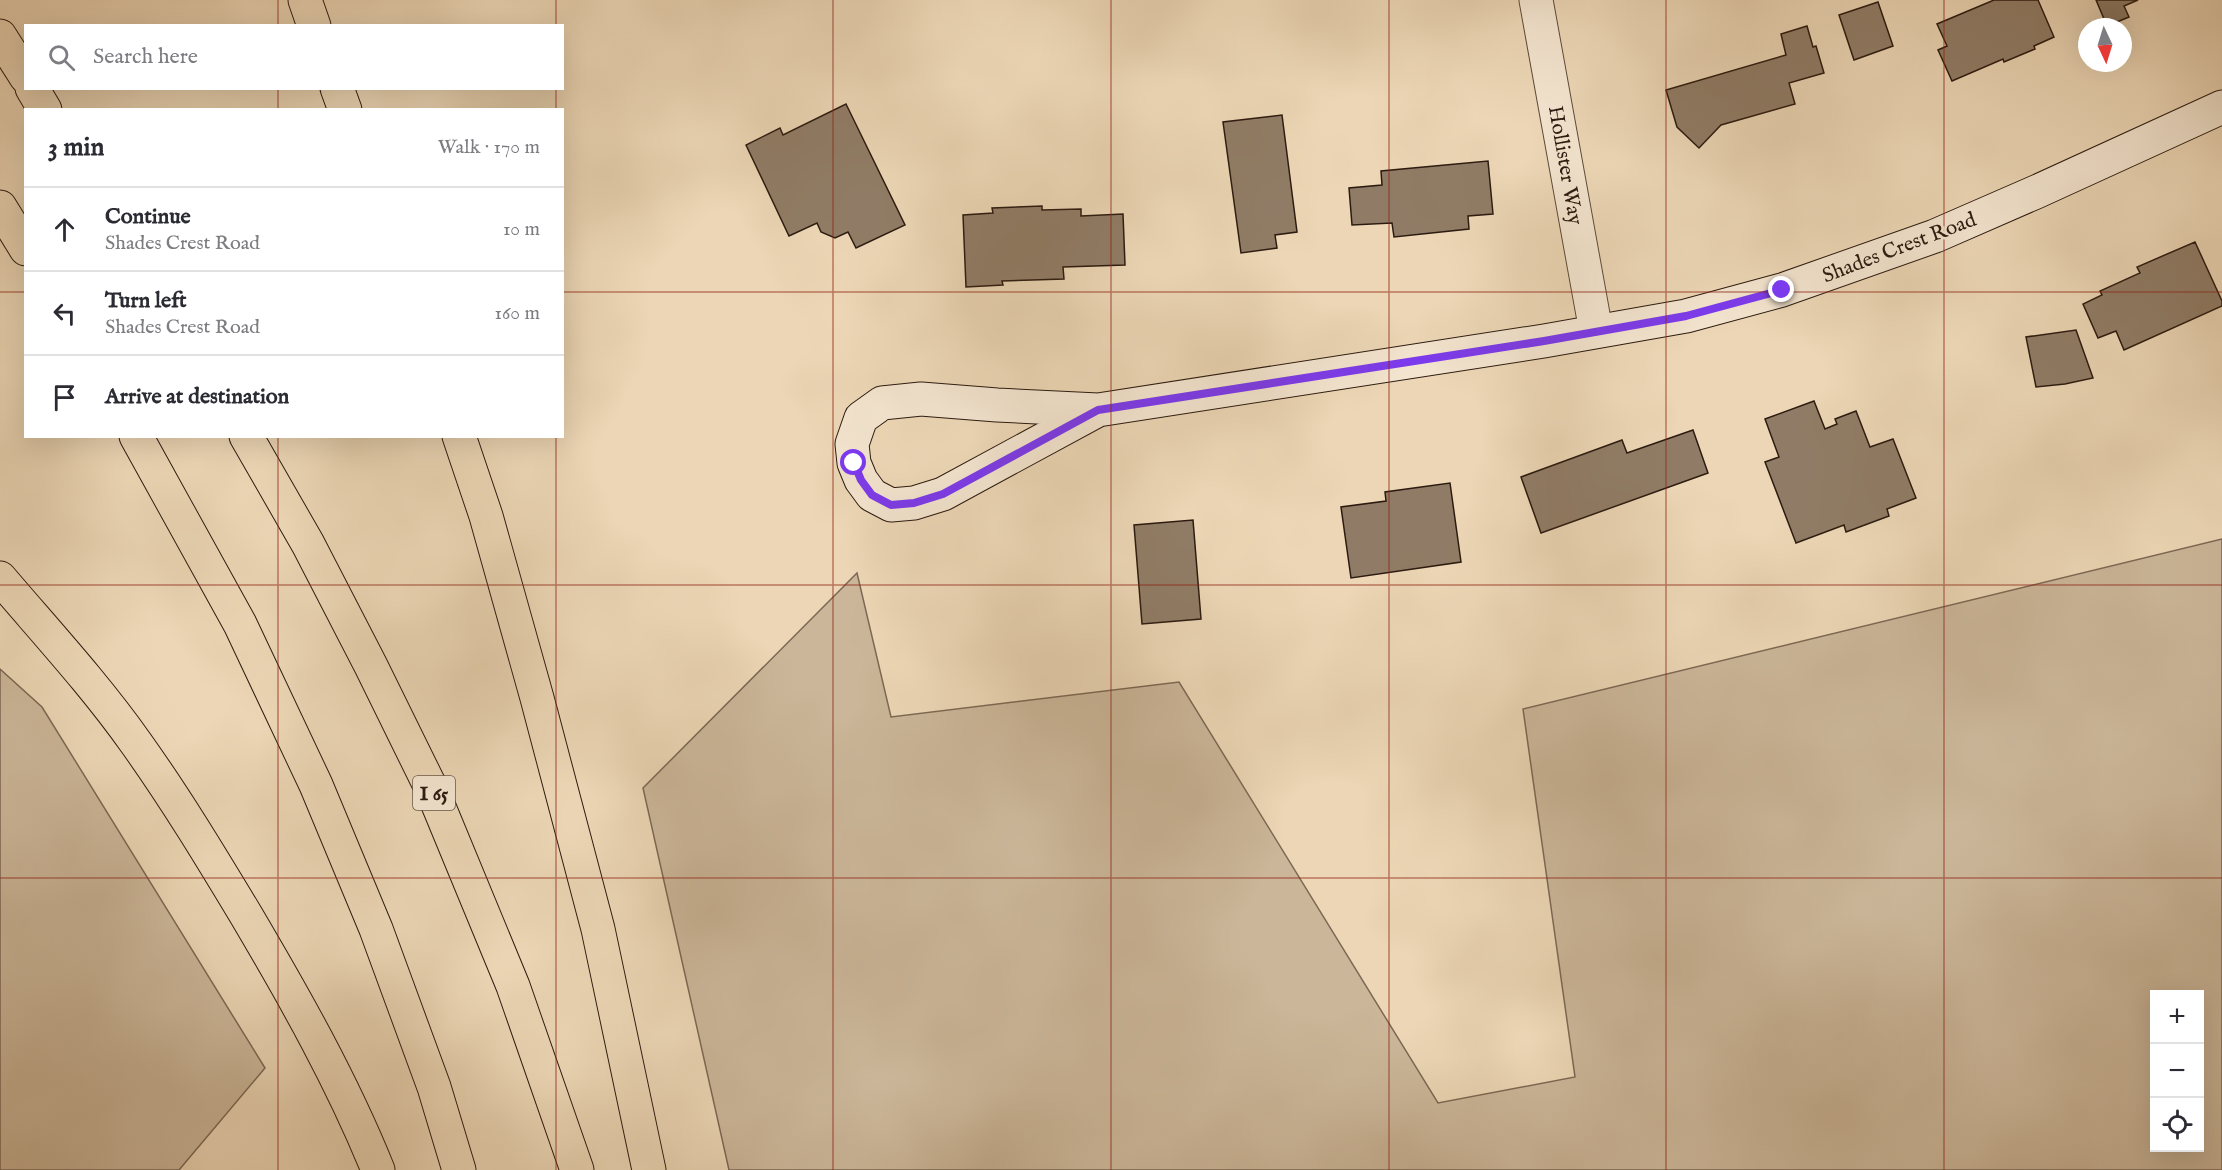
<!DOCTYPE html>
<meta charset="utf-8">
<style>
body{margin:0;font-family:"IM FELL English",serif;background:#f7f7f7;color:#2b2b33}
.controls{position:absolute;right:18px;bottom:18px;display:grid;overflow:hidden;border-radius:0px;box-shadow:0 6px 24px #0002}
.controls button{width:54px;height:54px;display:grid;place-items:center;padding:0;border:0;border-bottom:2px solid #e1e1e2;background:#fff;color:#2b2b33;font:30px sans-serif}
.compass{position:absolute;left:2078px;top:18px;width:54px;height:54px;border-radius:50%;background:#fff;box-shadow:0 6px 24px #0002;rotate:176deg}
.stop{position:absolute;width:18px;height:18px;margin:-14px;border:4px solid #7c3aed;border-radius:50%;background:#fff}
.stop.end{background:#7c3aed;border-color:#fff;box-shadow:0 2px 6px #0008}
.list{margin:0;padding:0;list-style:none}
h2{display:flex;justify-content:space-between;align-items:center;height:78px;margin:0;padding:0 24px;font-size:26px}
h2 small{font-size:20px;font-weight:400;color:#7c7c81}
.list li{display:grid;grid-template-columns:39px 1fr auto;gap:18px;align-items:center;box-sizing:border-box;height:84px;padding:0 24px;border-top:2px solid #e1e1e2}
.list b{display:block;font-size:22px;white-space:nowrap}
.list p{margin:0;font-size:20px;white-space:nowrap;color:#7c7c81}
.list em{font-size:20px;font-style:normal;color:#7c7c81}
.icon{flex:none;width:33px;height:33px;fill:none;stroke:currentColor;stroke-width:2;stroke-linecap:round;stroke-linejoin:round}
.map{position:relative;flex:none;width:2222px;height:1170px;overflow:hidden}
.search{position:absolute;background:#fff;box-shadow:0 6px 24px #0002;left:24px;top:24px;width:540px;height:66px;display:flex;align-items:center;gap:15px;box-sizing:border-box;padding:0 21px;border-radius:0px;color:#7c7c81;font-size:22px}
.panel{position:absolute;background:#fff;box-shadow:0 6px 24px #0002;left:24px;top:108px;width:540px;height:330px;border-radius:0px}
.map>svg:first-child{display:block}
.green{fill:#cbb699;stroke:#7c6854;stroke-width:1.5;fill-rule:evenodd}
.building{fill:#907c66;stroke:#2c1b10;stroke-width:1.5}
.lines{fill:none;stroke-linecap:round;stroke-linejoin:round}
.street-casing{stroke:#5c4a39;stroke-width:35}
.secondary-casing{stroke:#2c1b10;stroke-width:35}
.highway-casing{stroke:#2c1b10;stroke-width:35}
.street{stroke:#f3e4cf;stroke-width:33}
.secondary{stroke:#f3e4cf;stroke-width:33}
.highway{stroke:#ecd6b5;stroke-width:33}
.route{stroke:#7c3aed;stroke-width:8}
.grid{fill:none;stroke:#8f2418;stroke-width:1.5;stroke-opacity:0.55}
.labels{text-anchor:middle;stroke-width:5;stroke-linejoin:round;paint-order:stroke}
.shield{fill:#f3e4cf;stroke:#685749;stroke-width:1.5}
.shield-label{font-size:20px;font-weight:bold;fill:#2c1b10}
.street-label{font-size:21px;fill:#2c1b10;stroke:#f3e4cf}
</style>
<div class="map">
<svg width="2222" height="1170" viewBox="0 0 2222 1170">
<rect width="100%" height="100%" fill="#ecd6b5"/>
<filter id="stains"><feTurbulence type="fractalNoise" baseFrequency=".00333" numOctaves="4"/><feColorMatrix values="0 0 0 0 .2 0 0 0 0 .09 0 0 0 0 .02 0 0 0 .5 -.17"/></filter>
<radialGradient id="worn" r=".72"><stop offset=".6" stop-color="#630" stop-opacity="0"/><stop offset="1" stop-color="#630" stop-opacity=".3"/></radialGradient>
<!-- green -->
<g class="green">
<path d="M2222 539V1170H729L643 788 857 573 891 717 1179 682 1438 1103 1575 1077 1523 709ZM2154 994H2200V1148H2154Z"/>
<polygon points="0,669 42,707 265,1068 179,1170 0,1170"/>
</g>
<!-- building -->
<g class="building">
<polygon points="1994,0 2038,0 2054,37 2034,46 2035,49 2004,62 2003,59 1952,81 1938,50 1947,46 1937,24"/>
<polygon points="2096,0 2138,0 2124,6 2129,17 2107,26"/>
<polygon points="1878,2 1893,46 1854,60 1839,15"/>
<polygon points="1807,26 1813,47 1816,46 1824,73 1789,83 1795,104 1721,125 1699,148 1677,127 1666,90 1786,55 1781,34"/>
<polygon points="846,104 905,225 856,248 848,232 835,238 821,232 817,223 789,236 746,145 780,128 783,135"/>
<polygon points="1282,115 1297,232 1275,235 1277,248 1241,253 1223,122"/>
<polygon points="1488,161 1493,214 1468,216 1469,229 1394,237 1392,223 1352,225 1349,188 1382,185 1381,171"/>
<polygon points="1042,206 1042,210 1081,209 1081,216 1123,214 1125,265 1063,267 1064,279 1002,281 1003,285 966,287 963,215 993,213 992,208"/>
<polygon points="2195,242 2222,301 2222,306 2124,350 2116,331 2098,338 2083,304 2102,295 2100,291 2140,273 2137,267"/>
<polygon points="2076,330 2093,378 2065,384 2036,387 2026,337"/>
<polygon points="1814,401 1825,429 1837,424 1835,419 1856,411 1870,447 1893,439 1916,498 1887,509 1889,516 1846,532 1844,525 1796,543 1765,462 1779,457 1765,419"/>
<polygon points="1693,430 1708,473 1541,533 1521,477 1622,440 1627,453"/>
<polygon points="1450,483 1461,562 1351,578 1341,507 1386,501 1385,492"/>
<polygon points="1193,520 1201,619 1142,624 1134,525"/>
</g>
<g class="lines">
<defs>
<polyline id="street" points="1536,0 1596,331"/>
<polyline id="secondary" points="1098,410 943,494 914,503 891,505 872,495 861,480 854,463 852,444 861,418 882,403 921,399 997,405 1098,410 1544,341 1686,316 1782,290 1935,236 2036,192 2222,107"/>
<g id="highway">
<polyline points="305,0 314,26"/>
<polyline points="0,36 26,77"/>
<polyline points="32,88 45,110"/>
<polyline points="337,88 345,110"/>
<polyline points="0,207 26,249"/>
<polyline points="136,436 240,624 316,785 376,929 434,1087 459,1170"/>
<polyline points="246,436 308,544 371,666 432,790 513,986 577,1170"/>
<polyline points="459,436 486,516 537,698 598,929 649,1170"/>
<path d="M0 578C46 632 95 685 136 743 176 799 211 857 246 915 295 998 342 1081 378 1170"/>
</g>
</defs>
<!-- street casing -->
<use href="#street" class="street-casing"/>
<!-- secondary casing -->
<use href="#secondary" class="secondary-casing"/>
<!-- highway casing -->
<use href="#highway" class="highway-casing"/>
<!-- street -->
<use href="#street" class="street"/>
<!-- secondary -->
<use href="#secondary" class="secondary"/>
<!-- highway -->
<use href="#highway" class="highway"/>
</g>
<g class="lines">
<!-- route -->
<polyline class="route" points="854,463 861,480 872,495 891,505 914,503 943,494 1098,410 1544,341 1686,316 1782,290"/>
</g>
<!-- grid -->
<path class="grid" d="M278 0V26M556 0V26M833 0V1170M1111 0V1170M1389 0V1170M1666 0V1170M1944 0V1170M278 88V110M556 88V110M0 292H26M562 292H2222M278 436V1170M556 436V1170M0 585H2222M0 878H2222"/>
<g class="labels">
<!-- shield labels -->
<rect class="shield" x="413" y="776" width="42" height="34" rx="4.5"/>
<g class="shield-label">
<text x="434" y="800">I 65</text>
</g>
<!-- street labels -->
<g class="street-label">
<text transform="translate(1566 165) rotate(80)" y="7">Hollister Way</text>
<text transform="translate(1899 247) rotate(-21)" y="7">Shades Crest Road</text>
</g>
</g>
<rect width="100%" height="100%" filter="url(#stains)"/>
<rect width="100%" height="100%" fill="url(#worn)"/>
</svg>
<div class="controls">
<button>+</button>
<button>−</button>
<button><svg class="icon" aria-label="locate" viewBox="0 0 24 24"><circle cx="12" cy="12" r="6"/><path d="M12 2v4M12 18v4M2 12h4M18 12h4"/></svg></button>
</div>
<svg class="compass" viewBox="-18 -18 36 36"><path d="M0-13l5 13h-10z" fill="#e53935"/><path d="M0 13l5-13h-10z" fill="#7c7c81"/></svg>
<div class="stop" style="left:854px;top:463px"></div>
<div class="stop end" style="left:1782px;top:290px"></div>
<div class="search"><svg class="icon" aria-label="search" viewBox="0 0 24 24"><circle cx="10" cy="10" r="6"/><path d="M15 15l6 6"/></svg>Search here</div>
<section class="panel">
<h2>3 min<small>Walk · 170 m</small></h2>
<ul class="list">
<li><svg class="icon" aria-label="ahead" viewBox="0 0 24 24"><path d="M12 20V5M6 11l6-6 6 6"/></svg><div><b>Continue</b><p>Shades Crest Road</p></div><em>10 m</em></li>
<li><svg class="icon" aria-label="left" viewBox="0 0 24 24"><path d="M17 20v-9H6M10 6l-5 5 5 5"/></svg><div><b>Turn left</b><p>Shades Crest Road</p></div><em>160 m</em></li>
<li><svg class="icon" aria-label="arrive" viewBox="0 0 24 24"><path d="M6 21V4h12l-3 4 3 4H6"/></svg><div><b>Arrive at destination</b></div></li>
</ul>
</section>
</div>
